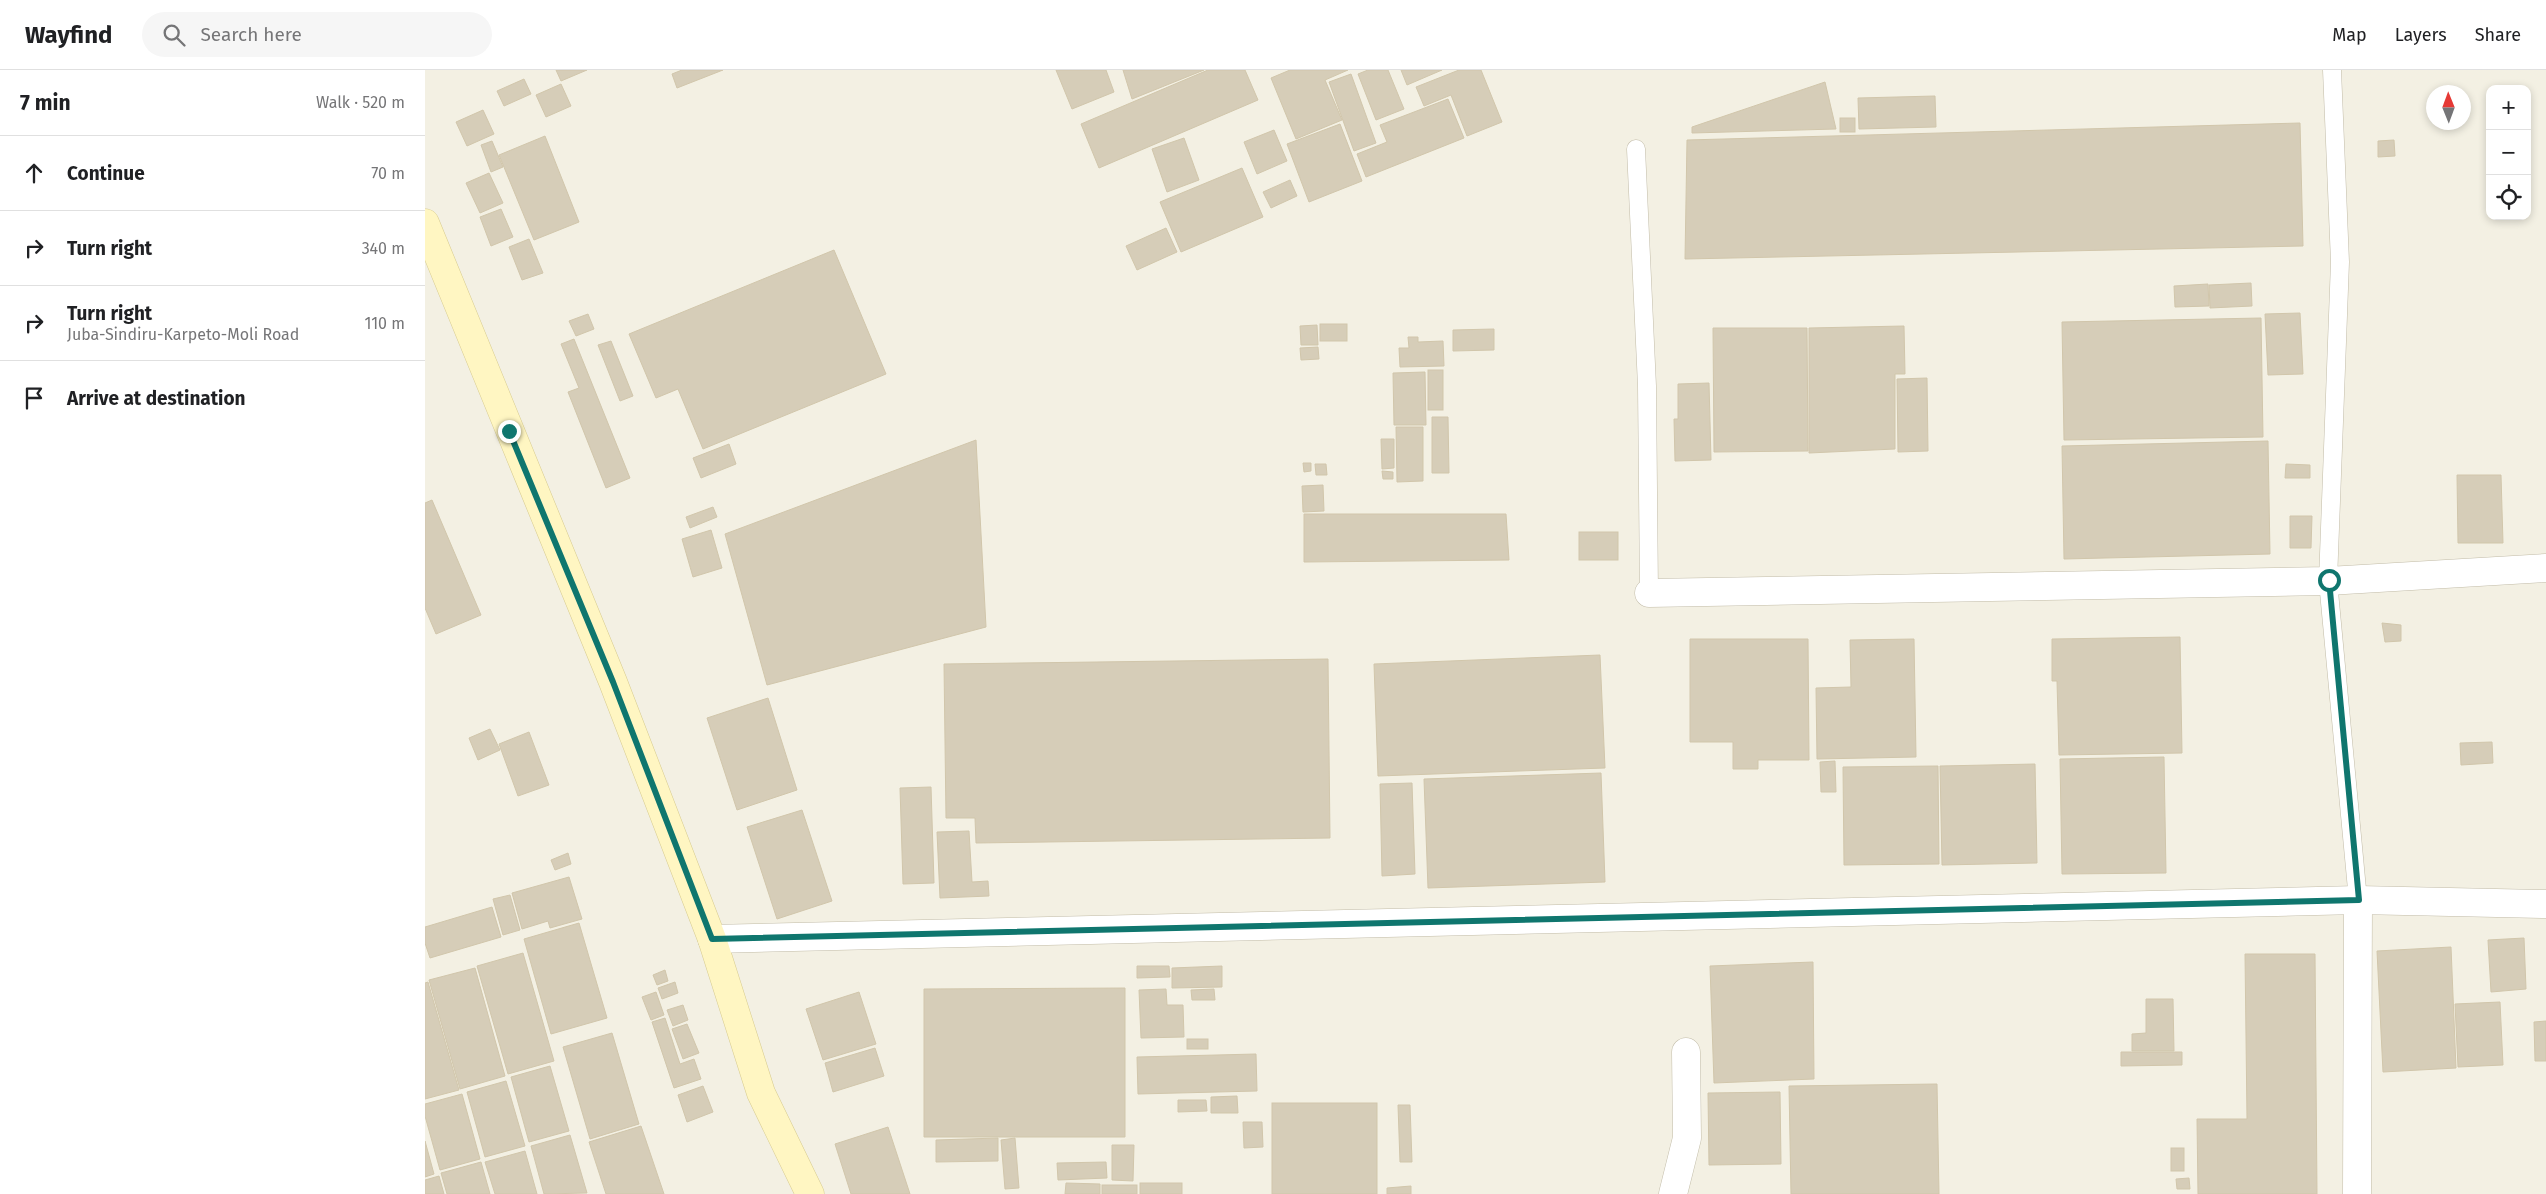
<!DOCTYPE html>
<meta charset="utf-8">
<style>
body{margin:0;font-family:"Fira Sans",sans-serif;background:#f6f6f6;color:#202124}
.controls{position:absolute;right:15px;top:15px;display:grid;overflow:hidden;border-radius:10px;box-shadow:0 2px 8px #0003}
.controls button{width:45px;height:45px;display:grid;place-items:center;padding:0;border:0;border-bottom:1px solid #e0e0e0;background:#fff;color:#202124;font:25px sans-serif}
.compass{position:absolute;left:2001px;top:15px;width:45px;height:45px;border-radius:50%;background:#fff;box-shadow:0 2px 8px #0003;rotate:359deg}
.stop{position:absolute;width:15px;height:15px;margin:-11px;border:4px solid #0f766e;border-radius:50%;background:#fff}
.stop.end{background:#0f766e;border-color:#fff;box-shadow:0 1px 5px #0008}
.list{margin:0;padding:0;list-style:none}
h2{display:flex;justify-content:space-between;align-items:center;height:65px;margin:0;padding:0 20px;font-size:21px}
h2 small{font-size:16px;font-weight:400;color:#757577}
.list li{display:grid;grid-template-columns:32px 1fr auto;gap:15px;align-items:center;box-sizing:border-box;height:75px;padding:0 20px;border-top:1px solid #e0e0e0}
.list b{display:block;font-size:19px;white-space:nowrap}
.list p{margin:0;font-size:16px;white-space:nowrap;color:#757577}
.list em{font-size:16px;font-style:normal;color:#757577}
.icon{flex:none;width:28px;height:28px;fill:none;stroke:currentColor;stroke-width:2;stroke-linecap:round;stroke-linejoin:round}
.map{position:relative;flex:none;width:2121px;height:1124px;overflow:hidden}
header{display:flex;align-items:center;gap:30px;box-sizing:border-box;height:70px;padding:0 25px;background:#fff;border-bottom:1px solid #e0e0e0}
header strong{font-size:24px}
nav{display:flex;gap:28px;margin-inline-start:auto;font-size:18px}
.search{width:350px;height:45px;background:#f6f6f6;display:flex;align-items:center;gap:12px;box-sizing:border-box;padding:0 18px;border-radius:28px;color:#757577;font-size:19px}
main{display:flex}
aside{flex:1;background:#fff}
.map>svg:first-child{display:block}
.building{fill:#d6cdb8;stroke:#d1c6ab}
.lines{fill:none;stroke-linecap:round;stroke-linejoin:round}
.service-casing{stroke:#c2bca8;stroke-width:19}
.minor-casing{stroke:#c2bca8;stroke-width:29}
.secondary-casing{stroke:#d7cb8f;stroke-width:29}
.service{stroke:#fff;stroke-width:18}
.minor{stroke:#fff;stroke-width:28}
.secondary{stroke:#fff6c2;stroke-width:28}
.route{stroke:#0f766e;stroke-width:6}
</style>
<header>
<strong>Wayfind</strong>
<div class="search"><svg class="icon" aria-label="search" viewBox="0 0 24 24"><circle cx="10" cy="10" r="6"/><path d="M15 15l6 6"/></svg>Search here</div>
<nav><a>Map</a><a>Layers</a><a>Share</a></nav>
</header>
<main>
<aside>
<h2>7 min<small>Walk · 520 m</small></h2>
<ul class="list">
<li><svg class="icon" aria-label="ahead" viewBox="0 0 24 24"><path d="M12 20V5M6 11l6-6 6 6"/></svg><div><b>Continue</b></div><em>70 m</em></li>
<li><svg class="icon" aria-label="right" viewBox="0 0 24 24"><path d="M7 20v-9h11M14 6l5 5-5 5"/></svg><div><b>Turn right</b></div><em>340 m</em></li>
<li><svg class="icon" aria-label="right" viewBox="0 0 24 24"><path d="M7 20v-9h11M14 6l5 5-5 5"/></svg><div><b>Turn right</b><p>Juba-Sindiru-Karpeto-Moli Road</p></div><em>110 m</em></li>
<li><svg class="icon" aria-label="arrive" viewBox="0 0 24 24"><path d="M6 21V4h12l-3 4 3 4H6"/></svg><div><b>Arrive at destination</b></div></li>
</ul>
</aside>
<div class="map">
<svg width="2121" height="1124" viewBox="0 0 2121 1124">
<rect width="100%" height="100%" fill="#f3f0e3"/>
<!-- building -->
<g class="building">
<polygon points="131,0 162,0 136,11"/>
<polygon points="257,0 298,0 252,18 247,4"/>
<polygon points="631,0 681,0 689,22 647,39"/>
<polygon points="698,0 779,0 707,29"/>
<polygon points="783,0 820,0 833,30 674,98 656,54"/>
<polygon points="865,0 923,0 900,10 917,50 871,69 846,8"/>
<polygon points="943,0 963,0 979,39 951,50 933,4"/>
<polygon points="976,0 1017,0 982,15"/>
<polygon points="1034,0 1056,0 1077,52 1042,66 1026,25 999,36 991,17"/>
<polygon points="926,4 951,73 929,81 904,12"/>
<polygon points="99,9 106,24 79,36 72,21"/>
<polygon points="1400,12 1411,59 1267,63 1267,57"/>
<polygon points="136,14 146,36 121,47 111,25"/>
<polygon points="1510,26 1511,57 1434,59 1433,28"/>
<polygon points="1023,29 1039,68 941,107 932,84 962,72 955,55"/>
<polygon points="58,40 69,64 42,76 31,52"/>
<rect x="1415" y="48" width="15" height="14"/>
<polygon points="1875,53 1878,176 1260,189 1262,70"/>
<polygon points="915,54 937,111 884,132 862,74"/>
<polygon points="849,60 862,91 832,104 819,72"/>
<polygon points="120,66 154,152 109,170 74,85"/>
<polygon points="759,68 774,110 742,122 727,79"/>
<polygon points="1969,70 1970,86 1953,87 1953,71"/>
<polygon points="67,71 78,97 66,102 56,75"/>
<polygon points="817,98 838,147 756,182 735,132"/>
<polygon points="64,103 78,133 55,143 41,113"/>
<polygon points="865,110 872,126 846,138 838,122"/>
<polygon points="76,139 88,167 66,176 55,147"/>
<polygon points="741,158 752,182 712,200 701,176"/>
<polygon points="104,169 118,203 97,210 84,177"/>
<polygon points="409,180 461,304 278,379 253,319 231,328 204,264"/>
<polygon points="1826,213 1827,236 1785,238 1784,215"/>
<polygon points="1783,214 1784,236 1750,237 1749,216"/>
<polygon points="1875,243 1878,304 1843,305 1840,244"/>
<polygon points="163,244 169,259 151,266 144,251"/>
<polygon points="1836,248 1838,367 1639,370 1637,252"/>
<rect x="895" y="254" width="27" height="17"/>
<polygon points="892,255 893,275 876,275 875,256"/>
<polygon points="1479,256 1480,304 1470,304 1470,379 1384,383 1384,258"/>
<polygon points="1288,258 1382,258 1383,381 1289,382"/>
<polygon points="1069,259 1069,280 1028,281 1028,260"/>
<polygon points="983,267 993,267 993,272 1018,271 1019,296 975,297 974,278 984,278"/>
<polygon points="149,269 205,408 181,418 143,322 154,318 136,274"/>
<polygon points="186,271 208,326 195,331 173,275"/>
<polygon points="893,277 894,289 876,290 875,278"/>
<rect x="1003" y="300" width="15" height="40"/>
<polygon points="1000,302 1001,355 969,355 968,303"/>
<polygon points="1502,308 1503,381 1473,382 1472,309"/>
<polygon points="1284,313 1286,390 1250,391 1249,349 1253,349 1253,314"/>
<polygon points="1007,347 1023,347 1024,403 1007,403"/>
<polygon points="971,357 998,357 998,411 972,412"/>
<polygon points="956,369 969,369 969,398 957,399"/>
<polygon points="551,370 561,557 342,615 300,464"/>
<polygon points="1843,371 1845,484 1639,489 1637,376"/>
<polygon points="304,374 311,394 276,408 268,388"/>
<polygon points="878,393 886,393 886,401 879,402"/>
<polygon points="890,394 901,394 902,405 891,405"/>
<polygon points="1861,394 1885,395 1885,408 1860,408"/>
<polygon points="957,401 968,402 968,409 958,409"/>
<polygon points="2032,405 2076,405 2078,473 2033,473"/>
<polygon points="898,415 899,441 878,442 877,416"/>
<polygon points="7,430 56,545 11,564 0,538 0,433"/>
<polygon points="288,437 292,447 265,458 261,447"/>
<polygon points="879,444 1081,444 1084,490 879,492"/>
<polygon points="1865,446 1887,446 1886,478 1865,478"/>
<polygon points="286,460 297,498 268,507 257,469"/>
<rect x="1154" y="462" width="39" height="28"/>
<polygon points="1957,553 1976,555 1976,571 1960,572"/>
<polygon points="1755,567 1757,683 1634,685 1632,611 1627,611 1627,569"/>
<polygon points="1265,569 1383,569 1384,690 1333,690 1333,699 1308,699 1308,672 1265,672"/>
<polygon points="1489,569 1491,687 1392,689 1391,618 1426,617 1425,570"/>
<polygon points="1175,585 1180,698 953,706 949,594"/>
<polygon points="903,589 905,768 551,773 550,748 521,748 519,594"/>
<polygon points="343,628 372,720 312,740 282,648"/>
<polygon points="65,659 75,680 53,690 44,668"/>
<polygon points="104,662 124,715 93,726 74,674"/>
<polygon points="2067,672 2068,693 2036,695 2035,673"/>
<polygon points="1739,687 1741,803 1637,804 1635,689"/>
<polygon points="1410,691 1411,722 1396,722 1395,692"/>
<polygon points="1610,694 1612,793 1517,795 1515,696"/>
<polygon points="1513,696 1514,794 1419,795 1418,697"/>
<polygon points="1176,703 1180,812 1003,818 999,709"/>
<polygon points="987,713 990,804 957,806 955,714"/>
<polygon points="506,717 509,813 478,814 475,718"/>
<polygon points="377,740 407,831 352,849 322,757"/>
<polygon points="544,761 547,812 563,811 564,826 515,828 512,762"/>
<polygon points="143,783 146,794 130,800 126,790"/>
<polygon points="144,807 157,849 125,858 123,851 97,859 87,823"/>
<polygon points="85,825 95,860 78,865 68,829"/>
<polygon points="67,837 76,867 5,888 0,873 0,857"/>
<polygon points="154,853 182,948 126,964 99,869"/>
<polygon points="2099,868 2101,919 2066,922 2063,870"/>
<polygon points="2026,877 2031,998 1958,1002 1952,881"/>
<polygon points="98,883 129,991 83,1004 52,896"/>
<polygon points="1820,884 1890,884 1892,1124 1773,1124 1772,1049 1822,1049"/>
<polygon points="1388,892 1389,1009 1289,1013 1285,896"/>
<polygon points="712,896 744,896 745,907 712,908"/>
<polygon points="797,896 797,917 747,918 747,898"/>
<polygon points="50,898 80,1006 35,1019 4,910"/>
<polygon points="240,900 243,911 232,915 228,905"/>
<polygon points="3,912 34,1020 0,1029 0,913"/>
<polygon points="250,912 253,923 237,929 233,918"/>
<polygon points="700,918 700,1067 499,1067 499,919"/>
<polygon points="741,919 742,935 758,935 759,967 716,968 714,920"/>
<polygon points="789,919 790,930 767,930 766,920"/>
<polygon points="231,922 239,945 226,950 217,927"/>
<polygon points="434,922 451,974 398,990 381,939"/>
<polygon points="1721,929 1748,929 1749,981 1707,981 1707,964 1721,963"/>
<polygon points="2075,932 2078,995 2033,997 2030,934"/>
<polygon points="258,935 263,950 248,956 242,940"/>
<polygon points="240,948 255,994 269,989 276,1009 249,1018 227,952"/>
<polygon points="2121,951 2121,991 2110,991 2109,952"/>
<polygon points="262,954 274,983 258,989 247,959"/>
<polygon points="187,963 214,1054 165,1069 138,977"/>
<rect x="762" y="969" width="21" height="10"/>
<polygon points="450,978 459,1006 408,1022 400,993"/>
<polygon points="1696,982 1757,982 1757,995 1696,996"/>
<polygon points="831,984 832,1021 713,1024 712,987"/>
<polygon points="125,996 144,1061 104,1072 86,1007"/>
<polygon points="81,1011 100,1076 60,1087 42,1022"/>
<polygon points="1512,1014 1514,1124 1366,1124 1364,1016"/>
<polygon points="278,1016 288,1042 262,1052 253,1025"/>
<polygon points="1355,1022 1356,1094 1284,1095 1283,1023"/>
<polygon points="37,1024 55,1089 15,1100 0,1046 0,1034"/>
<polygon points="812,1026 813,1043 786,1043 786,1027"/>
<polygon points="753,1030 781,1030 782,1041 753,1042"/>
<rect x="847" y="1033" width="105" height="91"/>
<polygon points="973,1035 985,1035 987,1092 975,1092"/>
<polygon points="818,1052 837,1052 838,1077 819,1078"/>
<polygon points="216,1056 239,1124 181,1124 164,1072"/>
<polygon points="463,1057 485,1124 426,1124 410,1074"/>
<polygon points="145,1065 162,1123 119,1124 106,1076"/>
<polygon points="573,1068 573,1091 511,1092 511,1070"/>
<polygon points="590,1068 594,1118 580,1119 576,1070"/>
<polygon points="0,1071 9,1104 0,1107"/>
<polygon points="687,1075 709,1075 708,1111 687,1110"/>
<rect x="1746" y="1078" width="13" height="23"/>
<polygon points="100,1081 112,1124 70,1124 60,1092"/>
<polygon points="56,1092 65,1124 22,1124 16,1103"/>
<polygon points="681,1092 682,1108 633,1110 632,1093"/>
<polygon points="14,1106 19,1124 0,1124 0,1110"/>
<polygon points="1764,1108 1765,1119 1752,1119 1751,1109"/>
<polygon points="641,1113 675,1114 675,1124 640,1124"/>
<rect x="715" y="1113" width="42" height="11"/>
<rect x="677" y="1115" width="35" height="9"/>
<polygon points="986,1116 986,1124 962,1124 962,1118"/>
</g>
<g class="lines">
<defs>
<g id="service">
<polyline points="1907,0 1915,192 1903,511 1933,830"/>
<polyline points="1211,79 1222,316 1224,523"/>
</g>
<g id="minor">
<polyline points="1224,523 1903,511 2121,498"/>
<polyline points="287,869 1933,830 2121,834"/>
<polyline points="1248,1124 1262,1068 1261,982"/>
<polyline points="1932,1124 1933,830"/>
</g>
<polyline id="secondary" points="0,153 188,612 287,869 336,1023 385,1124"/>
</defs>
<!-- service casing -->
<use href="#service" class="service-casing"/>
<!-- minor casing -->
<use href="#minor" class="minor-casing"/>
<!-- secondary casing -->
<use href="#secondary" class="secondary-casing"/>
<!-- service -->
<use href="#service" class="service"/>
<!-- minor -->
<use href="#minor" class="minor"/>
<!-- secondary -->
<use href="#secondary" class="secondary"/>
</g>
<g class="lines">
<!-- route -->
<polyline class="route" points="84,361 188,612 287,869 1934,830 1904,510"/>
</g>
</svg>
<div class="controls">
<button>+</button>
<button>−</button>
<button><svg class="icon" aria-label="locate" viewBox="0 0 24 24"><circle cx="12" cy="12" r="6"/><path d="M12 2v4M12 18v4M2 12h4M18 12h4"/></svg></button>
</div>
<svg class="compass" viewBox="-18 -18 36 36"><path d="M0-13l5 13h-10z" fill="#e53935"/><path d="M0 13l5-13h-10z" fill="#757577"/></svg>
<div class="stop" style="left:1904px;top:510px"></div>
<div class="stop end" style="left:84px;top:361px"></div>
</div>
</main>
